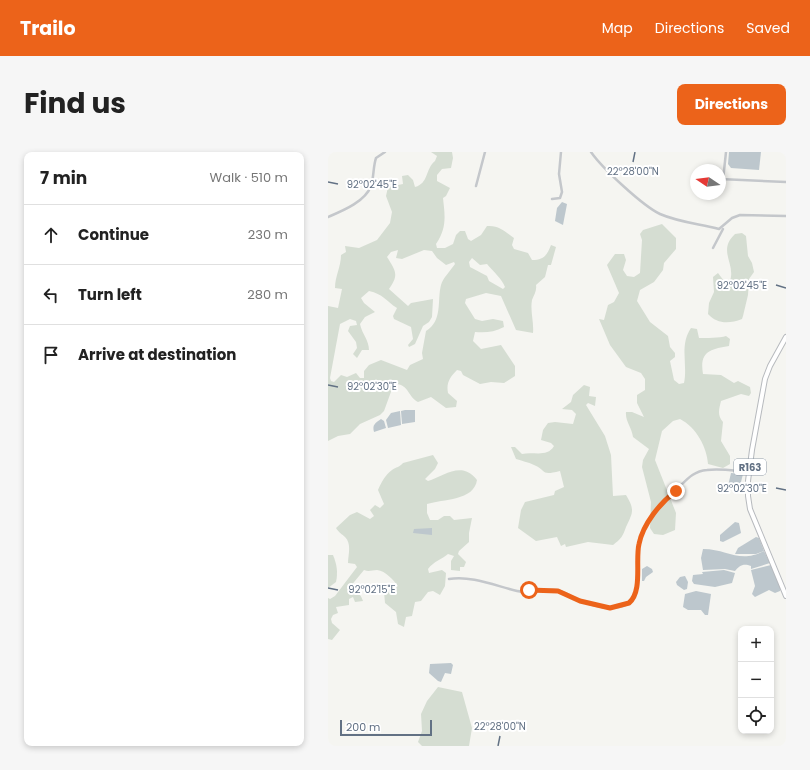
<!DOCTYPE html>
<meta charset="utf-8">
<style>
body{margin:0;font-family:Poppins,sans-serif;background:#f6f6f6;color:#222}
.controls{position:absolute;right:12px;bottom:12px;display:grid;overflow:hidden;border-radius:8px;box-shadow:0 2px 6px #0003}
.controls button{width:36px;height:36px;display:grid;place-items:center;padding:0;border:0;border-bottom:1px solid #e0e0e0;background:#fff;color:#222;font:20px sans-serif}
.compass{position:absolute;left:362px;top:12px;width:36px;height:36px;border-radius:50%;background:#fff;box-shadow:0 2px 6px #0003;rotate:283deg}
.scale{position:absolute;left:12px;bottom:10px;width:92px;box-sizing:border-box;padding-left:4px;border:2px solid #627184;border-top:0;font-size:11px;line-height:14px;white-space:nowrap;color:#627184;-webkit-text-stroke:3px #fff;paint-order:stroke}
.stop{position:absolute;width:12px;height:12px;margin:-9px;border:3px solid #ec631a;border-radius:50%;background:#fff}
.stop.end{background:#ec631a;border-color:#fff;box-shadow:0 1px 4px #0008}
.list{margin:0;padding:0;list-style:none}
h2{display:flex;justify-content:space-between;align-items:center;height:52px;margin:0;padding:0 16px;font-size:17px}
h2 small{font-size:13px;font-weight:400;color:#767676}
.list li{display:grid;grid-template-columns:26px 1fr auto;gap:12px;align-items:center;box-sizing:border-box;height:60px;padding:0 16px;border-top:1px solid #e0e0e0}
.list b{display:block;font-size:15px;white-space:nowrap}
.list em{font-size:13px;font-style:normal;color:#767676}
.icon{flex:none;width:22px;height:22px;fill:none;stroke:currentColor;stroke-width:2;stroke-linecap:round;stroke-linejoin:round}
.map{position:relative;flex:none;width:458px;height:594px;overflow:hidden;border-radius:8px}
header{display:flex;align-items:center;gap:24px;box-sizing:border-box;height:56px;padding:0 20px;background:#ec631a;color:#fff}
header strong{font-size:19px}
nav{display:flex;gap:22px;margin-inline-start:auto;font-size:14px}
.intro{display:flex;align-items:center;justify-content:space-between;box-sizing:border-box;height:96px;padding:0 24px}
h1{margin:0;font-size:28px}
.button{padding:10px 18px;border-radius:8px;background:#ec631a;color:#fff;font-size:14px;font-weight:700}
main{display:flex;gap:24px;padding:0 24px}
aside{flex:1;background:#fff;border-radius:8px;box-shadow:0 2px 6px #0003}
.map>svg:first-child{display:block}
.green{fill:#d5ddd2;fill-rule:evenodd}
.water{fill:#bdc7cd}
.lines{fill:none;stroke-linecap:round;stroke-linejoin:round}
.primary-casing{stroke:#b7babe;stroke-width:6}
.street{stroke:#c4c7cb;stroke-width:2.5}
.primary{stroke:#fff;stroke-width:4}
.route{stroke:#ec631a;stroke-width:5}
.ticks{fill:none;stroke:#627184;stroke-width:1.5}
.labels{text-anchor:middle;stroke-width:4;stroke-linejoin:round;paint-order:stroke}
.shield{fill:#fff;stroke:#919ca9;stroke-width:1}
.shield-label{font-size:10px;font-weight:bold;fill:#627184}
.ticks-label{font-size:10px;text-anchor:middle;fill:#627184;stroke:#fff;stroke-width:4;stroke-linejoin:round;paint-order:stroke}
</style>
<header>
<strong>Trailo</strong>
<nav><a>Map</a><a>Directions</a><a>Saved</a></nav>
</header>
<div class="intro"><h1>Find us</h1><a class="button">Directions</a></div>
<main>
<aside>
<h2>7 min<small>Walk · 510 m</small></h2>
<ul class="list">
<li><svg class="icon" aria-label="ahead" viewBox="0 0 24 24"><path d="M12 20V5M6 11l6-6 6 6"/></svg><div><b>Continue</b></div><em>230 m</em></li>
<li><svg class="icon" aria-label="left" viewBox="0 0 24 24"><path d="M17 20v-9H6M10 6l-5 5 5 5"/></svg><div><b>Turn left</b></div><em>280 m</em></li>
<li><svg class="icon" aria-label="arrive" viewBox="0 0 24 24"><path d="M6 21V4h12l-3 4 3 4H6"/></svg><div><b>Arrive at destination</b></div></li>
</ul>
</aside>
<div class="map">
<svg width="458" height="594" viewBox="0 0 458 594">
<rect width="100%" height="100%" fill="#f5f5f1"/>
<!-- green -->
<g class="green">
<path d="M103 0H124L125 6 123 16 114 17 109 23V29L122 36 118 44 115 46C117 64 119 76 108 92L109 96H117L125 92 128 83 132 79H137L140 87 143 89 153 83 159 74C171 73 176 79 186 86L184 93 186 97 200 101 204 108C216 108 219 103 223 93L228 95 223 113H220L217 125 208 133C209 139 206 143 204 148 202 159 206 170 205 181L188 178 173 144 158 141 138 147 137 151 147 167 154 169 165 167 175 169 176 175C166 180 158 181 147 180L145 189 153 197 173 193 187 214V224L176 231 163 230 152 232 135 223 133 219 129 218C122 225 118 231 120 241L129 249 128 255 118 256 103 245 90 250C80 245 81 233 68 232L64 237 56 259 52 263 32 272 22 282 10 284 0 289V154L10 156 14 137 7 136C7 124 13 115 13 103L18 100 17 94 31 96 49 88 62 71 64 60 58 44 60 35 75 32 74 24 80 23 85 28 87 35C101 31 97 17 107 9L109 4ZM96 98 104 99 109 106 118 113 126 110 127 112C123 118 115 126 113 133 109 148 115 169 98 179L94 201 95 207 82 213 79 218 53 208 41 213 36 219V226H32L28 221 19 225 13 223 6 230 3 229 2 226 12 172 22 167 28 169 29 173 22 174 20 179 28 190 29 196 25 202 29 206 34 198H41C41 188 34 182 32 172L37 165 47 160 36 151 33 146 41 139C55 142 58 149 69 156L65 164 66 167 83 175 85 187 80 193 81 195 87 192 95 174 101 170 104 165 105 147 83 151 80 154 61 137C71 123 68 119 59 105L63 100 70 98 68 106 74 107ZM144 106 152 113 159 112C165 119 174 127 177 135L175 137 161 129 159 124 142 115 141 110Z"/>
<path d="M334 72 348 86V97L336 111 335 118 326 130 312 138 309 149 322 170 340 184 342 195 347 201V205L342 209 346 228 351 232 356 231C360 212 351 194 363 176L369 177 371 186C378 186 392 186 398 184L402 187 401 194C383 197 371 199 375 222L393 223 406 231 410 229 422 235 423 241 421 244 413 242 393 249C391 257 389 263 395 270L393 289 402 304V312L395 316 380 312C379 295 368 275 352 267L345 269 334 279 327 308 348 361 347 378 335 383 326 382 322 376 323 350 314 315 315 308 321 297 305 285C304 276 297 269 298 260H304L316 265 309 251V243L317 238V227L313 221 298 215 282 193 271 167 276 168 280 153 286 150 291 141 279 113 287 102H296L298 108 295 118 299 124 306 125 312 121 314 88 312 82 315 78Z"/>
<path d="M414 81 418 84 420 104 424 111 426 120 421 127 420 143 415 164 414 167C401 172 389 172 380 162L381 151 386 140 385 125 390 121 396 129H402C408 111 389 99 407 82Z"/>
<path d="M256 233 262 235 261 244 268 245 267 254 260 251 258 253 277 284 283 303 285 344 298 343C307 358 305 360 298 375 295 384 293 387 285 393L260 390 238 395 237 392 233 394 229 385 208 389 190 376 193 358 197 350 226 343 227 339 236 335 232 319C212 324 220 319 206 313 200 310 194 309 188 307L183 295H187L194 302C205 299 219 306 226 294L223 291 213 288 215 278 220 271 227 270 245 272 248 262 244 258 234 257 243 250 245 243Z"/>
<path d="M105 303 110 311 107 317 97 327 100 329C116 324 134 308 149 328 146 349 115 347 99 352V361L102 368H110L116 364H122L126 368 144 366 141 381V390L131 399 130 402 138 410 136 415H132V419L123 418V409L126 404 120 402C113 408 106 409 100 417L101 421 114 418 118 421 117 434 112 443 105 439 100 440 93 449 87 450 84 464 78 465 76 475 70 472 68 460 57 451 56 440 70 434C65 428 58 419 49 418 44 418 41 420 36 418L22 435 25 440C31 441 33 443 35 449L27 450 25 445 21 447V453L8 455 10 461 5 463 3 467 4 471 12 478 4 488 0 487V446L2 447 7 444 29 415 27 412 20 411C20 403 24 392 17 385 14 382 11 381 8 376L22 363 29 360 42 367 46 364 42 358 47 353 52 356 56 352 50 338C53 331 57 323 64 318 68 315 72 315 75 311Z"/>
<path d="M0 403H5C9 413 10 420 8 430L0 436Z"/>
<polygon points="110,535 134,540 144,576 141,594 94,594 90,590 94,579 93,562 99,549"/>
</g>
<!-- water -->
<g class="water">
<polygon points="401,0 433,0 431,18 403,16 400,12"/>
<polygon points="234,50 239,52 235,73 227,69 229,56"/>
<polygon points="77,258 87,258 87,270 74,272 73,259"/>
<polygon points="72,259 73,273 60,276 58,268 63,261"/>
<path d="M53 267 56 269 58 276 46 280C44 273 47 271 53 267Z"/>
<polygon points="403,321 415,322 412,334 400,334"/>
<polygon points="407,370 411,371 413,381 395,390 392,389 392,383"/>
<polygon points="104,376 104,383 85,381 86,377"/>
<polygon points="428,385 431,386 436,399 428,402 407,402 410,396"/>
<path d="M375 397C400 397 411 412 436 399L442 411 423 417V414C415 411 411 414 407 419L397 417 375 418 373 406Z"/>
<polygon points="443,413 453,436 452,439 447,441 441,438 427,445 424,442 427,434 423,418"/>
<polygon points="319,414 324,417 325,420 318,425 316,429 314,429 314,417"/>
<polygon points="396,418 407,421 404,431 387,435 366,432 364,429 365,423 375,422 374,420"/>
<polygon points="357,424 360,430 359,437 356,438 349,433 348,430 352,425"/>
<polygon points="368,439 383,442 380,463 377,463 373,458 360,458 355,455 357,442"/>
<polygon points="123,511 125,513 123,522 117,521 113,530 110,529 101,521 102,512"/>
</g>
<g class="lines">
<defs>
<polyline id="primary" points="458,185 442,214 437,227 424,298 420,329 420,344 422,357 458,444"/>
</defs>
<!-- primary casing -->
<use href="#primary" class="primary-casing"/>
<!-- street -->
<g class="street">
<path d="M263 0C274 16 315 54 332 62 350 70 372 72 391 77L404 66 412 63 458 64"/>
<polyline points="392,27 458,30"/>
<polyline points="395,28 398,0"/>
<polyline points="148,34 157,0"/>
<polyline points="224,47 232,46 234,40 231,22 233,0"/>
<path d="M0 65C14 59 37 50 43 34 46 25 45 15 48 6L57 0"/>
<polyline points="385,96 395,77"/>
<path d="M121 427C143 423 168 434 189 439 198 441 217 437 228 438 237 439 243 445 250 448 265 454 286 460 300 452 315 443 307 403 312 388 319 368 333 353 347 339 357 330 364 319 379 318 393 316 407 319 421 320"/>
</g>
<!-- primary -->
<use href="#primary" class="primary"/>
</g>
<g class="lines">
<!-- route -->
<path class="route" d="M201 438 230 439 252 449 282 456 301 451C315 439 307 409 311 392 315 372 332 351 348 339"/>
</g>
<!-- ticks -->
<path class="ticks" d="M305 10 307 0M0 30 10 32M448 133 458 136M0 233 10 235M448 336 458 338M0 436 10 438M170 594 172 584"/>
<g class="labels">
<!-- shield labels -->
<rect class="shield" x="406" y="307" width="32" height="16" rx="3"/>
<g class="shield-label">
<text x="422" y="319">R163</text>
</g>
</g>
<g class="ticks-label">
<text x="305" y="23">22°28'00"N</text>
<text x="44" y="36">92°02'45"E</text>
<text x="414" y="137">92°02'45"E</text>
<text x="44" y="238">92°02'30"E</text>
<text x="414" y="340">92°02'30"E</text>
<text x="44" y="441">92°02'15"E</text>
<text x="172" y="578">22°28'00"N</text>
</g>
</svg>
<div class="controls">
<button>+</button>
<button>−</button>
<button><svg class="icon" aria-label="locate" viewBox="0 0 24 24"><circle cx="12" cy="12" r="6"/><path d="M12 2v4M12 18v4M2 12h4M18 12h4"/></svg></button>
</div>
<svg class="compass" viewBox="-18 -18 36 36"><path d="M0-13l5 13h-10z" fill="#e53935"/><path d="M0 13l5-13h-10z" fill="#767676"/></svg>
<div class="scale">200 m</div>
<div class="stop" style="left:201px;top:438px"></div>
<div class="stop end" style="left:348px;top:339px"></div>
</div>
</main>
